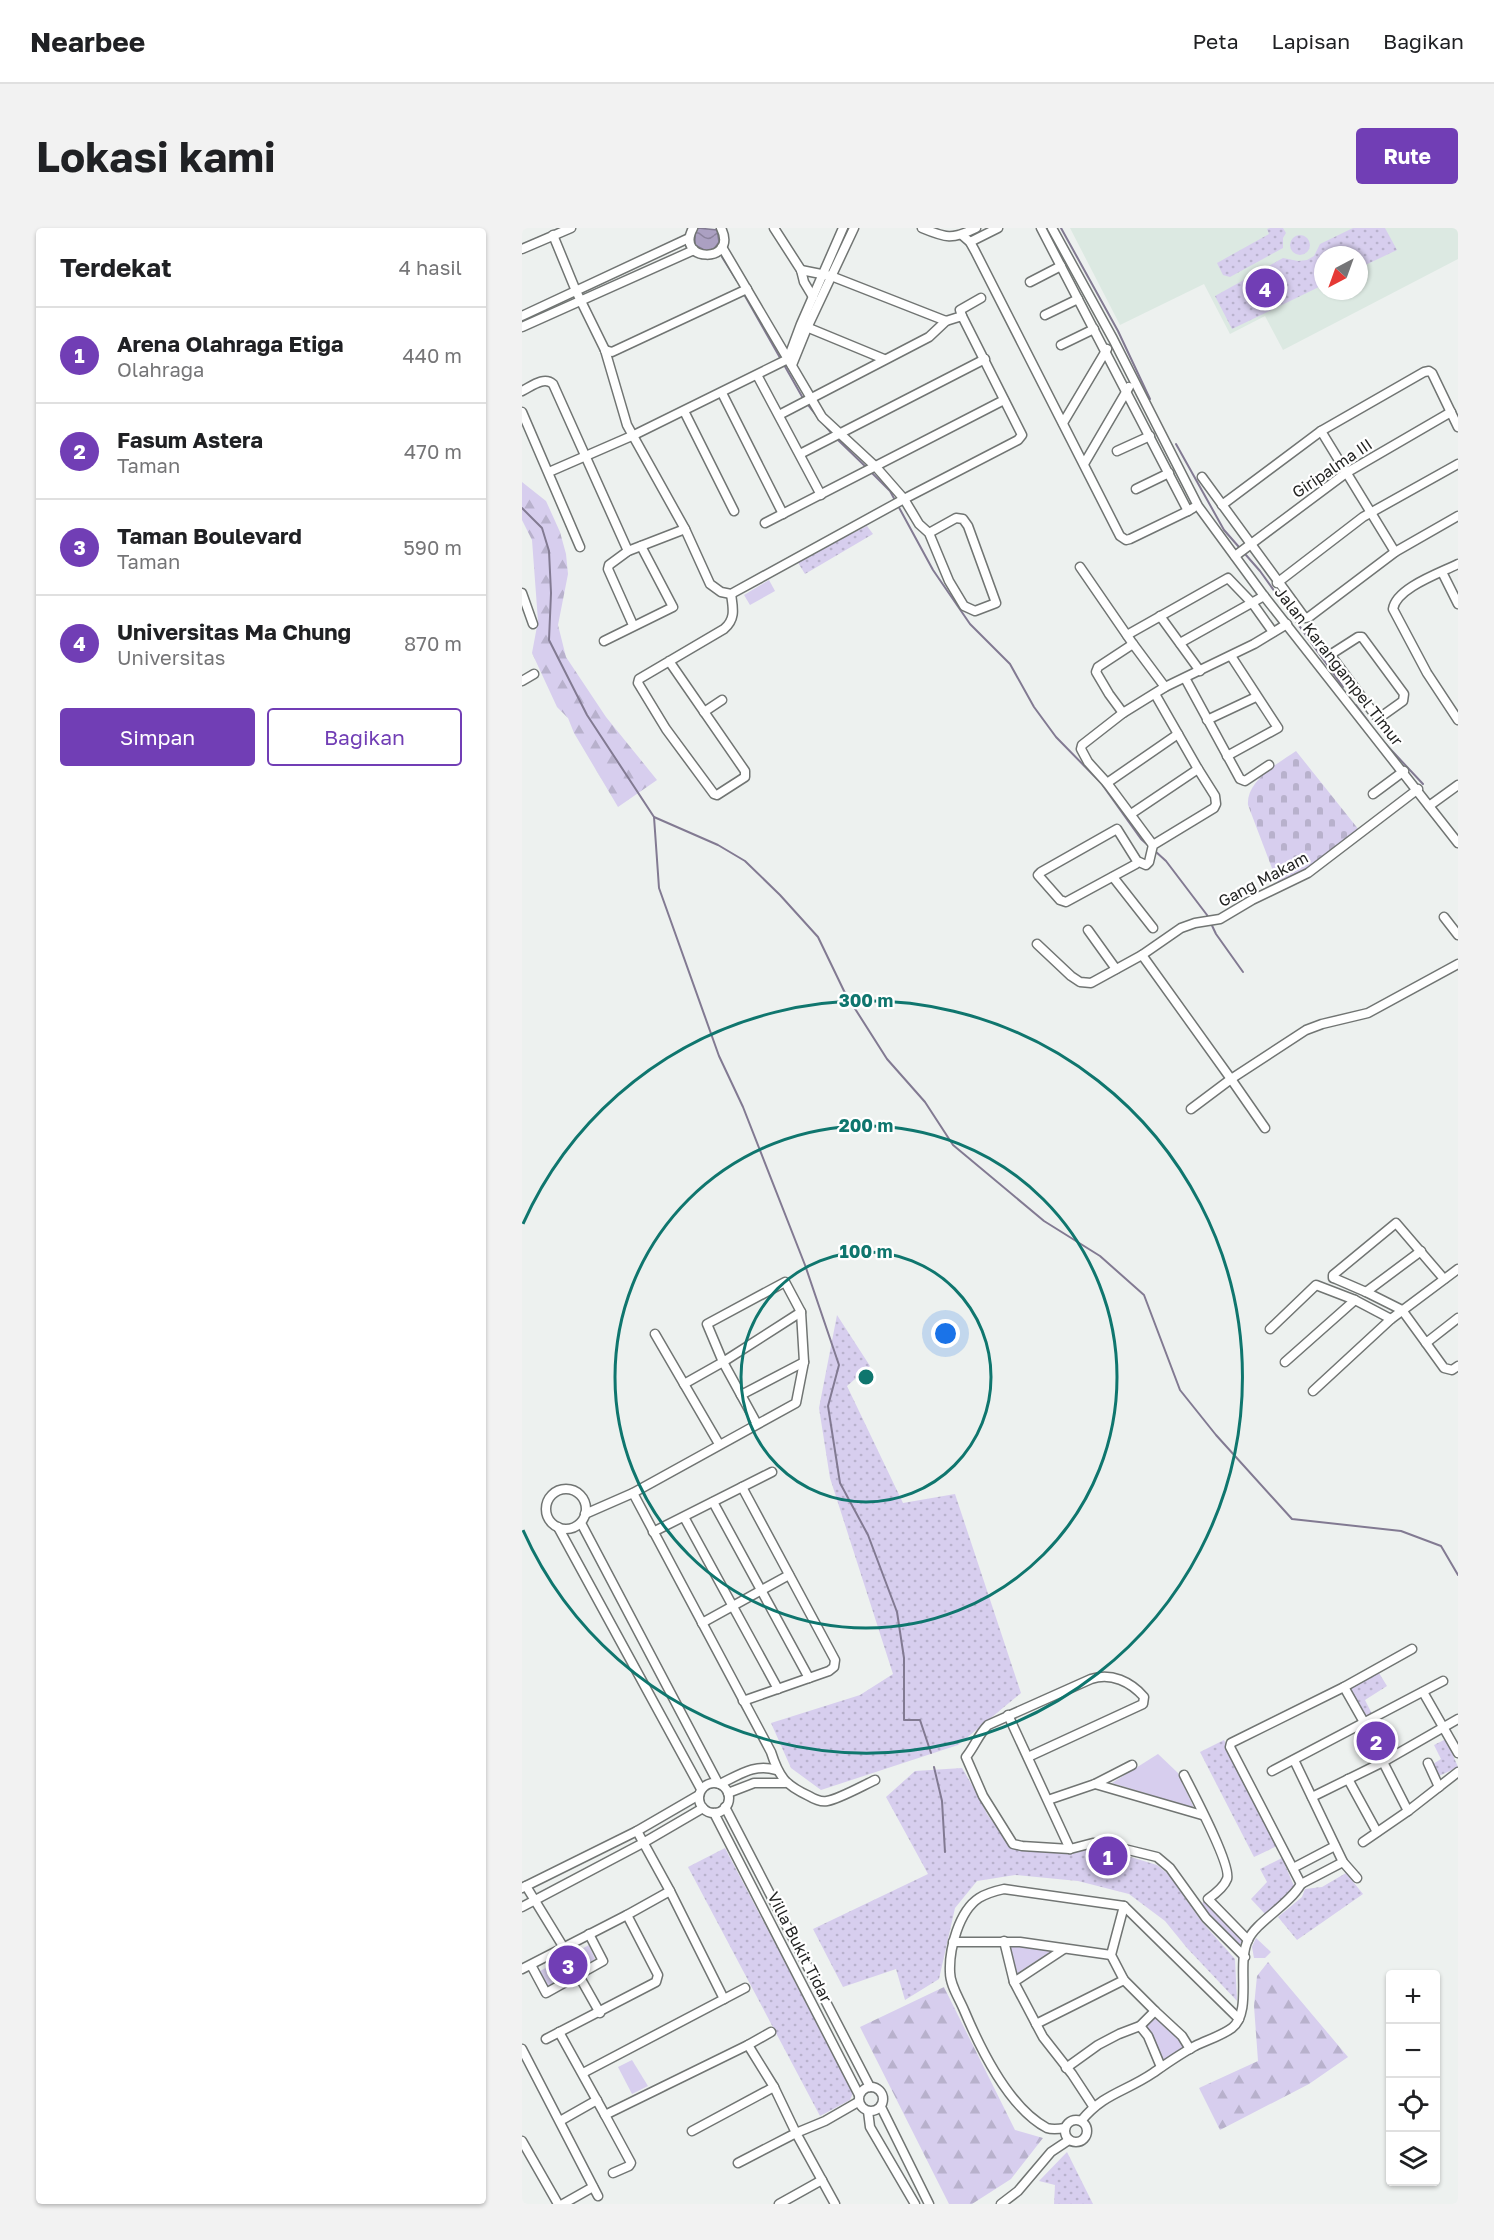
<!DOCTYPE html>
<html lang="id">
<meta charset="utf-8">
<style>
body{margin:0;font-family:"Golos Text",sans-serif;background:#f2f2f2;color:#202124}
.controls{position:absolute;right:18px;bottom:18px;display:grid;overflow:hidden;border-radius:6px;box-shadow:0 2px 4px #0004}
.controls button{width:54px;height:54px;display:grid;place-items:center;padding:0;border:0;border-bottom:2px solid #e0e0e0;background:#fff;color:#202124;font:30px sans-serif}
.compass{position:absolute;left:792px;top:18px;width:54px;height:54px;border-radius:50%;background:#fff;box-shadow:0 2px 4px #0004;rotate:221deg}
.you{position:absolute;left:424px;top:1106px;width:21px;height:21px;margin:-15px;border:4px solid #fff;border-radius:50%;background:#1a73e8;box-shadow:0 0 0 9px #1a73e833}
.badge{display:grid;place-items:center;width:39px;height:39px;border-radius:50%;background:#713eb5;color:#fff;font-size:20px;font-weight:700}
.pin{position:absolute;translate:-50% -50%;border:3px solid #fff;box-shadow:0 2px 6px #0006}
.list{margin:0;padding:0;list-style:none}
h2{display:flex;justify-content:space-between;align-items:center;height:78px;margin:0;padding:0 24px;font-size:26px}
h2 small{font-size:20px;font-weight:400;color:#757577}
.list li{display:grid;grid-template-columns:39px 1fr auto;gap:18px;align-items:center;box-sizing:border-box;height:96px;padding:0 24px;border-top:2px solid #e0e0e0}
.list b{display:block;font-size:22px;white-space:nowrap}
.list p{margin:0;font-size:20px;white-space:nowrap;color:#757577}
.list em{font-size:20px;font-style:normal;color:#757577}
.actions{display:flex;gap:12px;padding:18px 24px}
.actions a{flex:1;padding:14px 0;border:2px solid #713eb5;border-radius:6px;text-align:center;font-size:21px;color:#713eb5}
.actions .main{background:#713eb5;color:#fff}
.icon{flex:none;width:33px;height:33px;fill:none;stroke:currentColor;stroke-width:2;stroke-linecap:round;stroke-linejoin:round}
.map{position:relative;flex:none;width:936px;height:1976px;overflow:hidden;border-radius:6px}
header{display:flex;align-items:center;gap:36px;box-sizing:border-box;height:84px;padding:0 30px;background:#fff;border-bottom:2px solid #e0e0e0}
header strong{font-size:28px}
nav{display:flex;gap:33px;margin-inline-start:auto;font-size:21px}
.intro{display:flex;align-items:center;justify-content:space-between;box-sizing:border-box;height:144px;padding:0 36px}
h1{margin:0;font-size:42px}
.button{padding:15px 27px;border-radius:6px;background:#713eb5;color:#fff;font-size:21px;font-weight:700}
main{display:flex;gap:36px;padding:0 36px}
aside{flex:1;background:#fff;border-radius:6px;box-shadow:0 2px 4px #0004}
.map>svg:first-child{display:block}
.built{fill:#dce9e2;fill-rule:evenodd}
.grass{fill:url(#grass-dots)}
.forest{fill:url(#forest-firs)}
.cemetery{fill:url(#cemetery-stones)}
.park{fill:#d7ceee}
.water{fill:url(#water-waves);stroke:#827a92;stroke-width:1.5}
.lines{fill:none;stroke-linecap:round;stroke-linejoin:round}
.stream{stroke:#827a92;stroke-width:2}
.minor-casing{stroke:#717573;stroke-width:11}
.minor{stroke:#fff;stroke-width:8}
.ring{fill:none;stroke:#0f766e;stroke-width:3}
.labels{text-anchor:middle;stroke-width:4.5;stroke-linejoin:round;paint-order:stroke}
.street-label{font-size:16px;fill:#222322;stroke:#fff}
.centre{fill:#0f766e;stroke:#fff;stroke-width:3}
.ring-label{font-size:18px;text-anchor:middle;font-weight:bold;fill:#0f766e;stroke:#fff;stroke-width:4.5;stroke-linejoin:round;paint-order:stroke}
</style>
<header>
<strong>Nearbee</strong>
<nav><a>Peta</a><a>Lapisan</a><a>Bagikan</a></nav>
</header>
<div class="intro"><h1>Lokasi kami</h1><a class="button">Rute</a></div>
<main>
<aside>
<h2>Terdekat<small>4 hasil</small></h2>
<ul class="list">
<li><span class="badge">1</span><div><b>Arena Olahraga Etiga</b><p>Olahraga</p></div><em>440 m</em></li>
<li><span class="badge">2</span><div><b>Fasum Astera</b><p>Taman</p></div><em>470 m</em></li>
<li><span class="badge">3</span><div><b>Taman Boulevard</b><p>Taman</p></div><em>590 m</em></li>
<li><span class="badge">4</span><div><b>Universitas Ma Chung</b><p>Universitas</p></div><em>870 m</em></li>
</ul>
<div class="actions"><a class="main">Simpan</a><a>Bagikan</a></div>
</aside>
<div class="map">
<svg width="936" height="1976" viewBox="0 0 936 1976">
<defs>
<pattern id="grass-dots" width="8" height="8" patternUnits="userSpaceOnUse" patternTransform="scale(1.5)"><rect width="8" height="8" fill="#d7ceee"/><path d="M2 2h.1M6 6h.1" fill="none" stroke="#b8b1cc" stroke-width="1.8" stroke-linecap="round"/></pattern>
<pattern id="forest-firs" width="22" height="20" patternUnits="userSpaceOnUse" patternTransform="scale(1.5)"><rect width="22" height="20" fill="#d7ceee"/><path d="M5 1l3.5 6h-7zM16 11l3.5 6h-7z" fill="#b8b1cc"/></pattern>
<pattern id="cemetery-stones" width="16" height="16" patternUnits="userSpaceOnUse" patternTransform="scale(1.5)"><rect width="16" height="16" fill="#d7ceee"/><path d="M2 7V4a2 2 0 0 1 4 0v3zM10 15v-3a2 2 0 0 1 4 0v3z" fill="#b8b1cc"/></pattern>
<pattern id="water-waves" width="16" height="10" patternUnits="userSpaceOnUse" patternTransform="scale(1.5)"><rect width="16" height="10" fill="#aba0c2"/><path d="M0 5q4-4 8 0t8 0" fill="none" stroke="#8b829d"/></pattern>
</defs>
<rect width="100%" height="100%" fill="#edf1ef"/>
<!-- built -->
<path class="built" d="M548 0H936V31L761 122 743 88 708 106 682 56 598 97ZM801 27H837V63H801Z"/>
<!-- grass -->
<g class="grass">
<polygon points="748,0 761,0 764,5 761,10 761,20 708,49 701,47 695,35 747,6 745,1"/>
<polygon points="831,0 863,0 875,22 837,40 837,27 801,27 801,57 710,101 693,68 761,30 776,33 785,32 792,28 798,16"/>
<circle cx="778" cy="17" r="10"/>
<polygon points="345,298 351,306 283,346 275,333"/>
<polygon points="315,1087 348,1138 325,1158 381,1275 433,1266 499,1465 436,1517 299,1562 269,1540 249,1495 338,1467 371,1446 308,1250 297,1180"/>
<polygon points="857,1445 865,1458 843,1472 851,1488 846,1492 827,1461"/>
<polygon points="924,1511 936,1539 917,1548 911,1536 919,1531 912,1517"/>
<polygon points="702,1512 755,1618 732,1629 678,1524"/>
<polygon points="440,1540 457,1569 465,1586 490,1621 549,1626 572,1620 572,1633 598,1638 602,1627 635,1637 646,1646 680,1694 713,1731 715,1773 665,1720 643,1693 607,1666 556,1653 493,1647 455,1653 433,1680 417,1751 383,1772 374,1741 321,1759 291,1701 406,1646 364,1569 393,1543"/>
<polygon points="203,1620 331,1865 328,1872 298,1888 166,1639"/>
<polygon points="760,1630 772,1658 744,1687 729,1671 745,1654 738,1641"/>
<polygon points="824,1645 841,1666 775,1712 756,1689 780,1669 783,1661 800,1659"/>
<polygon points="545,1924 571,1976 532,1976 533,1957 517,1953"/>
</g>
<!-- forest -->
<g class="forest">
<polygon points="0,254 24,273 38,304 44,326 46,346 36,397 44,429 84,489 135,552 96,579 52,505 46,490 35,479 10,425 16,393 10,312 0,292"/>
<polygon points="746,1734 826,1829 787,1856 698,1902 677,1860 736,1833 732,1778 735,1748"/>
<polygon points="422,1759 493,1902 521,1910 489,1951 450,1976 427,1976 338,1799"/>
</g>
<!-- cemetery -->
<path class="cemetery" d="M774 523 837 602 798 636 756 656 726 577C724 552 757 535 774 523Z"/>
<!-- park -->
<g class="park">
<polygon points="247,352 253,363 228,377 222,367"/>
<polygon points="854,1495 869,1524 855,1532 840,1502"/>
<polygon points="636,1526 656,1545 672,1580 590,1555"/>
<polygon points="576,1620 598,1625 595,1636 574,1631"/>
<polygon points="681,1674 685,1674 721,1712 720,1715 716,1716 708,1711 679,1679"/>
<polygon points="734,1710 749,1724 743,1730 732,1730 730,1719"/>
<polygon points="67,1717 73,1731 26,1758 18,1743"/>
<polygon points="486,1717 530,1723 494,1746"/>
<polygon points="633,1788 656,1809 663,1819 641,1833 623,1797"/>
<polygon points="110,1832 126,1858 110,1866 96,1839"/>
</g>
<!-- water -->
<polygon class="water" points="176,0 195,2 197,14 192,21 184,23 173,17 173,4"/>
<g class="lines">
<!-- stream -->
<g class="stream">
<polyline points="539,0 596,103 628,171"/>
<polyline points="200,29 215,53"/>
<polyline points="223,68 282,172"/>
<polyline points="286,177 297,191"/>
<polyline points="301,195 311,207"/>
<polyline points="315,211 345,240"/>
<polyline points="654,216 702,302 738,343 821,459"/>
<polyline points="349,244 368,263 411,342 448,396 488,436 512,479 534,509 579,555 619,611 629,620"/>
<polyline points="0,280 20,300 27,323 29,365 27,412 65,487 132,589 137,660 197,828 221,879 283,1037 317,1137 306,1178 318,1255 346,1307 375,1384 382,1430 382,1492 398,1492 409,1525"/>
<polyline points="834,477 846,493"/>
<polyline points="858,510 901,556"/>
<polyline points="132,589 196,617 223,633 258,667 296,709 323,765 365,831 403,874 431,917 522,993 578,1028 622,1067 658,1162 694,1207 770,1291 879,1303 919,1318 936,1347"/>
<polyline points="633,623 644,633 685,687 694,706 721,744"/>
<polyline points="412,1539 420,1573 423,1624"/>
</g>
<defs>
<g id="minor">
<path d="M171 0C152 35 217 36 199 0"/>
<polyline points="252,0 279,42 282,54 291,69"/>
<path d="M400 0C424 10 430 12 454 0"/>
<polyline points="519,0 666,283 671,280"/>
<polyline points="530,0 591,111 676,278 742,368 936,615"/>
<polyline points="31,7 54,63 83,122 105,197 163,301 188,356 199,364 209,366 382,271 496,212 500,207 440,88 424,93 309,48 279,42"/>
<polyline points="440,7 448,14 453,23 598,308 604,312 608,311 666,283"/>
<polyline points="448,14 476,0"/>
<polyline points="200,19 300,189 354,239 382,271 397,296 407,305 427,353 442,378 453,383 474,375 446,298 441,291 434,290 407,305"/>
<polyline points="0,21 49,0"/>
<polyline points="508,54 539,38"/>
<polyline points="523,87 556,71"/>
<polyline points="0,88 167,10"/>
<polyline points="440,88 438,82 459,70"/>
<polyline points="282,98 362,131"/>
<polyline points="0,99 172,22"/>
<polyline points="539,117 572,101"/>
<polyline points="83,122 90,124 225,61"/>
<polyline points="270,137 285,100 332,0"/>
<polyline points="235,147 299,267"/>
<path d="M0 163C10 158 22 148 31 156L106 323"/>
<polyline points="200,165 261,286"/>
<polyline points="162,183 212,283"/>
<polyline points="0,184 58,319"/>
<polyline points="257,187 407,109 424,93"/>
<polyline points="541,195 585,121"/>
<polyline points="799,203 873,324"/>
<polyline points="595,223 628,208"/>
<polyline points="278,226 463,131"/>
<polyline points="562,236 607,159"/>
<polyline points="27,244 112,207 266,131 279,96 321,0"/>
<polyline points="680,249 783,390 787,389 873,324 936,288"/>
<polyline points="614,261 647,245"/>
<polyline points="700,277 799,203 902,144 907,143 910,145 936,199"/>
<polyline points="243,295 482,172"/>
<polyline points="713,328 824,245 929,184"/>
<path d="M936 336C918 345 874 360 871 381L905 445 936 492"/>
<polyline points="558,339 611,416 643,459"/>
<polyline points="920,344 936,376"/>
<polyline points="755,355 841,289 936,236"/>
<polyline points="0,365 11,396"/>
<polyline points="638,388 678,443"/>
<polyline points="111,397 86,341 87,337 106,323 163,301"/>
<polyline points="605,407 706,350 731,376 751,404"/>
<polygon points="836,409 840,409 882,466 881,473 860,488 853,487 810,429 811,425"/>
<polyline points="82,413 151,379 119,318"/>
<polyline points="658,415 742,368"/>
<path d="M147 433 223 543V549L195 567 192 566 144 501 116 455 117 451 202 401C214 391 211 380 209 366"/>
<polyline points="663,450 718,551 723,553 747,537"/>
<polyline points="0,453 12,446"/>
<polyline points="182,484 200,472"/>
<polyline points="601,485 587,466 574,444 576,439 611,416"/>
<polyline points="685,492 734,469"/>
<polyline points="705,528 756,500 709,428"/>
<polyline points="585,555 656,506"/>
<polyline points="851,566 882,543"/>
<polyline points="907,578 936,557"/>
<polyline points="609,586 676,541"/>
<polyline points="631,617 585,555 566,534 559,521 560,517 601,485 643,459 732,416 765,396"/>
<polyline points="615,633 614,636 544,674 538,672 516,647 519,644 595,601 615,633 624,637 627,634 631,617 692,580 694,576 693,568 676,541 633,466"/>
<polyline points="591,649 631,700"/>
<polyline points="922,689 936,707"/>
<polyline points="566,702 594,741"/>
<polyline points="515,716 549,748 558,754 569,755 620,727 659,700 673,695 698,691 730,672 786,645 896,561"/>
<polyline points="620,727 709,851 784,802 800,796 846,785 936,736"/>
<polyline points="669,881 709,851 743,900"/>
<polyline points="899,1023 844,1064 880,1082 904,1115 936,1090"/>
<polyline points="844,1064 814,1051 811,1050 811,1047 874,995 922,1051"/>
<polyline points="748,1101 794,1057 833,1072 869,1091"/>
<polyline points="133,1106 197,1216"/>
<polyline points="904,1115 922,1140 930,1142 936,1138"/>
<polyline points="763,1134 833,1072"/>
<polyline points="162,1156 201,1134 279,1084"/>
<polyline points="791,1163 869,1091 936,1041"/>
<polyline points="219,1167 282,1134"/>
<polyline points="220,1259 313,1432 312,1439 307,1443 221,1473"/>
<circle cx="44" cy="1281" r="20"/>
<path d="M111 1265 249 1524C257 1549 263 1557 287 1568 292 1571 300 1574 305 1573 317 1571 342 1557 353 1552"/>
<polyline points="191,1274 287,1450"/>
<polyline points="63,1286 111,1265 274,1175 282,1134 279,1084 263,1054 185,1096 201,1134 235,1196"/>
<polyline points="162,1289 256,1461"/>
<polyline points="59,1295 196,1555"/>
<polyline points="36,1299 179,1561"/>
<polyline points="131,1304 250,1244"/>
<polyline points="180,1395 267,1347"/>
<polyline points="822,1459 843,1496"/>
<polyline points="901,1464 936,1525"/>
<polyline points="486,1487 548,1621"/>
<path d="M506 1529 621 1476 622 1469C609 1454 589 1444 569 1451L466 1497C456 1507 453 1518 444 1529L461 1568 491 1616 500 1618 548 1621 571 1615 586 1617 635 1629 648 1640 684 1690 723 1729"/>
<polyline points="772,1532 821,1634 835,1650"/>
<polyline points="861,1534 886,1583"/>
<polyline points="906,1535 917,1559"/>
<polyline points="750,1543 921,1453"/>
<path d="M662 1547C670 1563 710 1638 705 1651 702 1659 693 1666 686 1671L726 1712"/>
<polyline points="826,1551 855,1604"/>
<circle cx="192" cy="1570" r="15"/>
<path d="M198 1556C217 1547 233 1535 254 1542"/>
<polyline points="573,1556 680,1587"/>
<polyline points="206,1565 232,1555 263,1555"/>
<polyline points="790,1569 861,1534 936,1491"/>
<polyline points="526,1572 573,1556 610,1537"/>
<polyline points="203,1579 348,1859"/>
<polyline points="192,1585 337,1867"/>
<polyline points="115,1603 148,1663"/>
<polyline points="841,1614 886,1583 936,1544"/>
<polyline points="771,1640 813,1618"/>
<polyline points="779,1656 708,1519 709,1515 822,1459 890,1421"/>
<polyline points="779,1656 821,1634"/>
<polyline points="4,1658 42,1720"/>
<polyline points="0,1660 115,1603 177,1567"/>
<polyline points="602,1678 589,1727 602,1752 633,1783"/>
<polyline points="0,1679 121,1615 181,1580"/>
<polyline points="482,1713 492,1754"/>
<polyline points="431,1714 498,1714 589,1727"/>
<polyline points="542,1721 492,1754 521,1809 550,1846 571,1878"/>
<polyline points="9,1737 24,1765 81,1733 67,1706"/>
<polyline points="0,1741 105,1687"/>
<polyline points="56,1746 78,1785"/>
<polyline points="514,1796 602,1752"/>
<polyline points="618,1798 626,1808 639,1839"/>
<polyline points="37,1804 83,1887 226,1817 252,1859 274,1905 216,1935"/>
<polyline points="24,1811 134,1754 136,1747 105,1687 148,1663 202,1771"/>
<polyline points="226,1817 249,1804"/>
<polyline points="0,1821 76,1968"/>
<polyline points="544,1840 576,1817 597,1806 618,1798 633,1783 660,1808 668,1821"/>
<polyline points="61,1845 223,1760"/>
<circle cx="349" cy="1871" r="12"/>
<polyline points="359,1879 407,1976"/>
<polyline points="346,1883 348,1899 393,1976"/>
<polyline points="83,1887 109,1935 107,1938 91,1945"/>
<circle cx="554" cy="1903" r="11"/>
<polyline points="38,1893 75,1872"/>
<path d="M559 1893C582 1865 603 1864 631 1845 644 1836 658 1826 673 1818 685 1812 699 1808 710 1800 731 1783 714 1736 726 1712 734 1694 767 1677 779 1656"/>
<path d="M543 1900C537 1901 531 1902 525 1900 487 1880 458 1820 442 1782 437 1770 428 1757 428 1744 427 1721 437 1683 457 1670 465 1665 473 1663 482 1661L602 1678 717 1791"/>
<polyline points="170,1903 252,1859"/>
<polyline points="0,1913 36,1976"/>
<polyline points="41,1976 71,1959"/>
<polyline points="257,1976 300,1952"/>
<polyline points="313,1976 274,1905 303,1893 336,1874"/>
<polyline points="479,1976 496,1963 529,1924 547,1912"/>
</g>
</defs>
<!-- minor casing -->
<use href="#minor" class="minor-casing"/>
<!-- minor -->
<use href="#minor" class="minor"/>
</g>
<!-- distance rings -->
<g class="ring">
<circle cx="344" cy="1149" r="125"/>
<circle cx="344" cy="1149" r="251"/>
<path d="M1 996A376 376 0 1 1 1 1302"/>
</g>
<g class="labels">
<!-- street labels -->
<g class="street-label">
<text transform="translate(810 240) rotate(-34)" y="6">Giripalma III</text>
<text transform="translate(817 438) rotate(52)" y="6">Jalan Karangampel Timur</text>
<text transform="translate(741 651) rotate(-28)" y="6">Gang Makam</text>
<text transform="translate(278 1719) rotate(63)" y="6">Villa Bukit Tidar</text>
</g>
</g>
<circle cx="344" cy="1149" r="9" class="centre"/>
<g class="ring-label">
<text x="344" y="779">300 m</text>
<text x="344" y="904">200 m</text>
<text x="344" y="1030">100 m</text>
</g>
</svg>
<div class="controls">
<button>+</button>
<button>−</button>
<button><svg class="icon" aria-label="locate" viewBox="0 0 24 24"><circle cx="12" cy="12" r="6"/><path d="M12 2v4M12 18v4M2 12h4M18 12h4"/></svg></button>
<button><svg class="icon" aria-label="layers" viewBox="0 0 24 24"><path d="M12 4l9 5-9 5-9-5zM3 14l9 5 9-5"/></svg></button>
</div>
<svg class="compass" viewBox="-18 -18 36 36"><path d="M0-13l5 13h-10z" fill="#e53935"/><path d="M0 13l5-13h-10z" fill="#757577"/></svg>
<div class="you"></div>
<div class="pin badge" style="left:586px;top:1628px">1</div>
<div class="pin badge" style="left:854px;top:1513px">2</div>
<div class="pin badge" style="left:46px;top:1737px">3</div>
<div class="pin badge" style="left:743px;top:60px">4</div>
</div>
</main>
